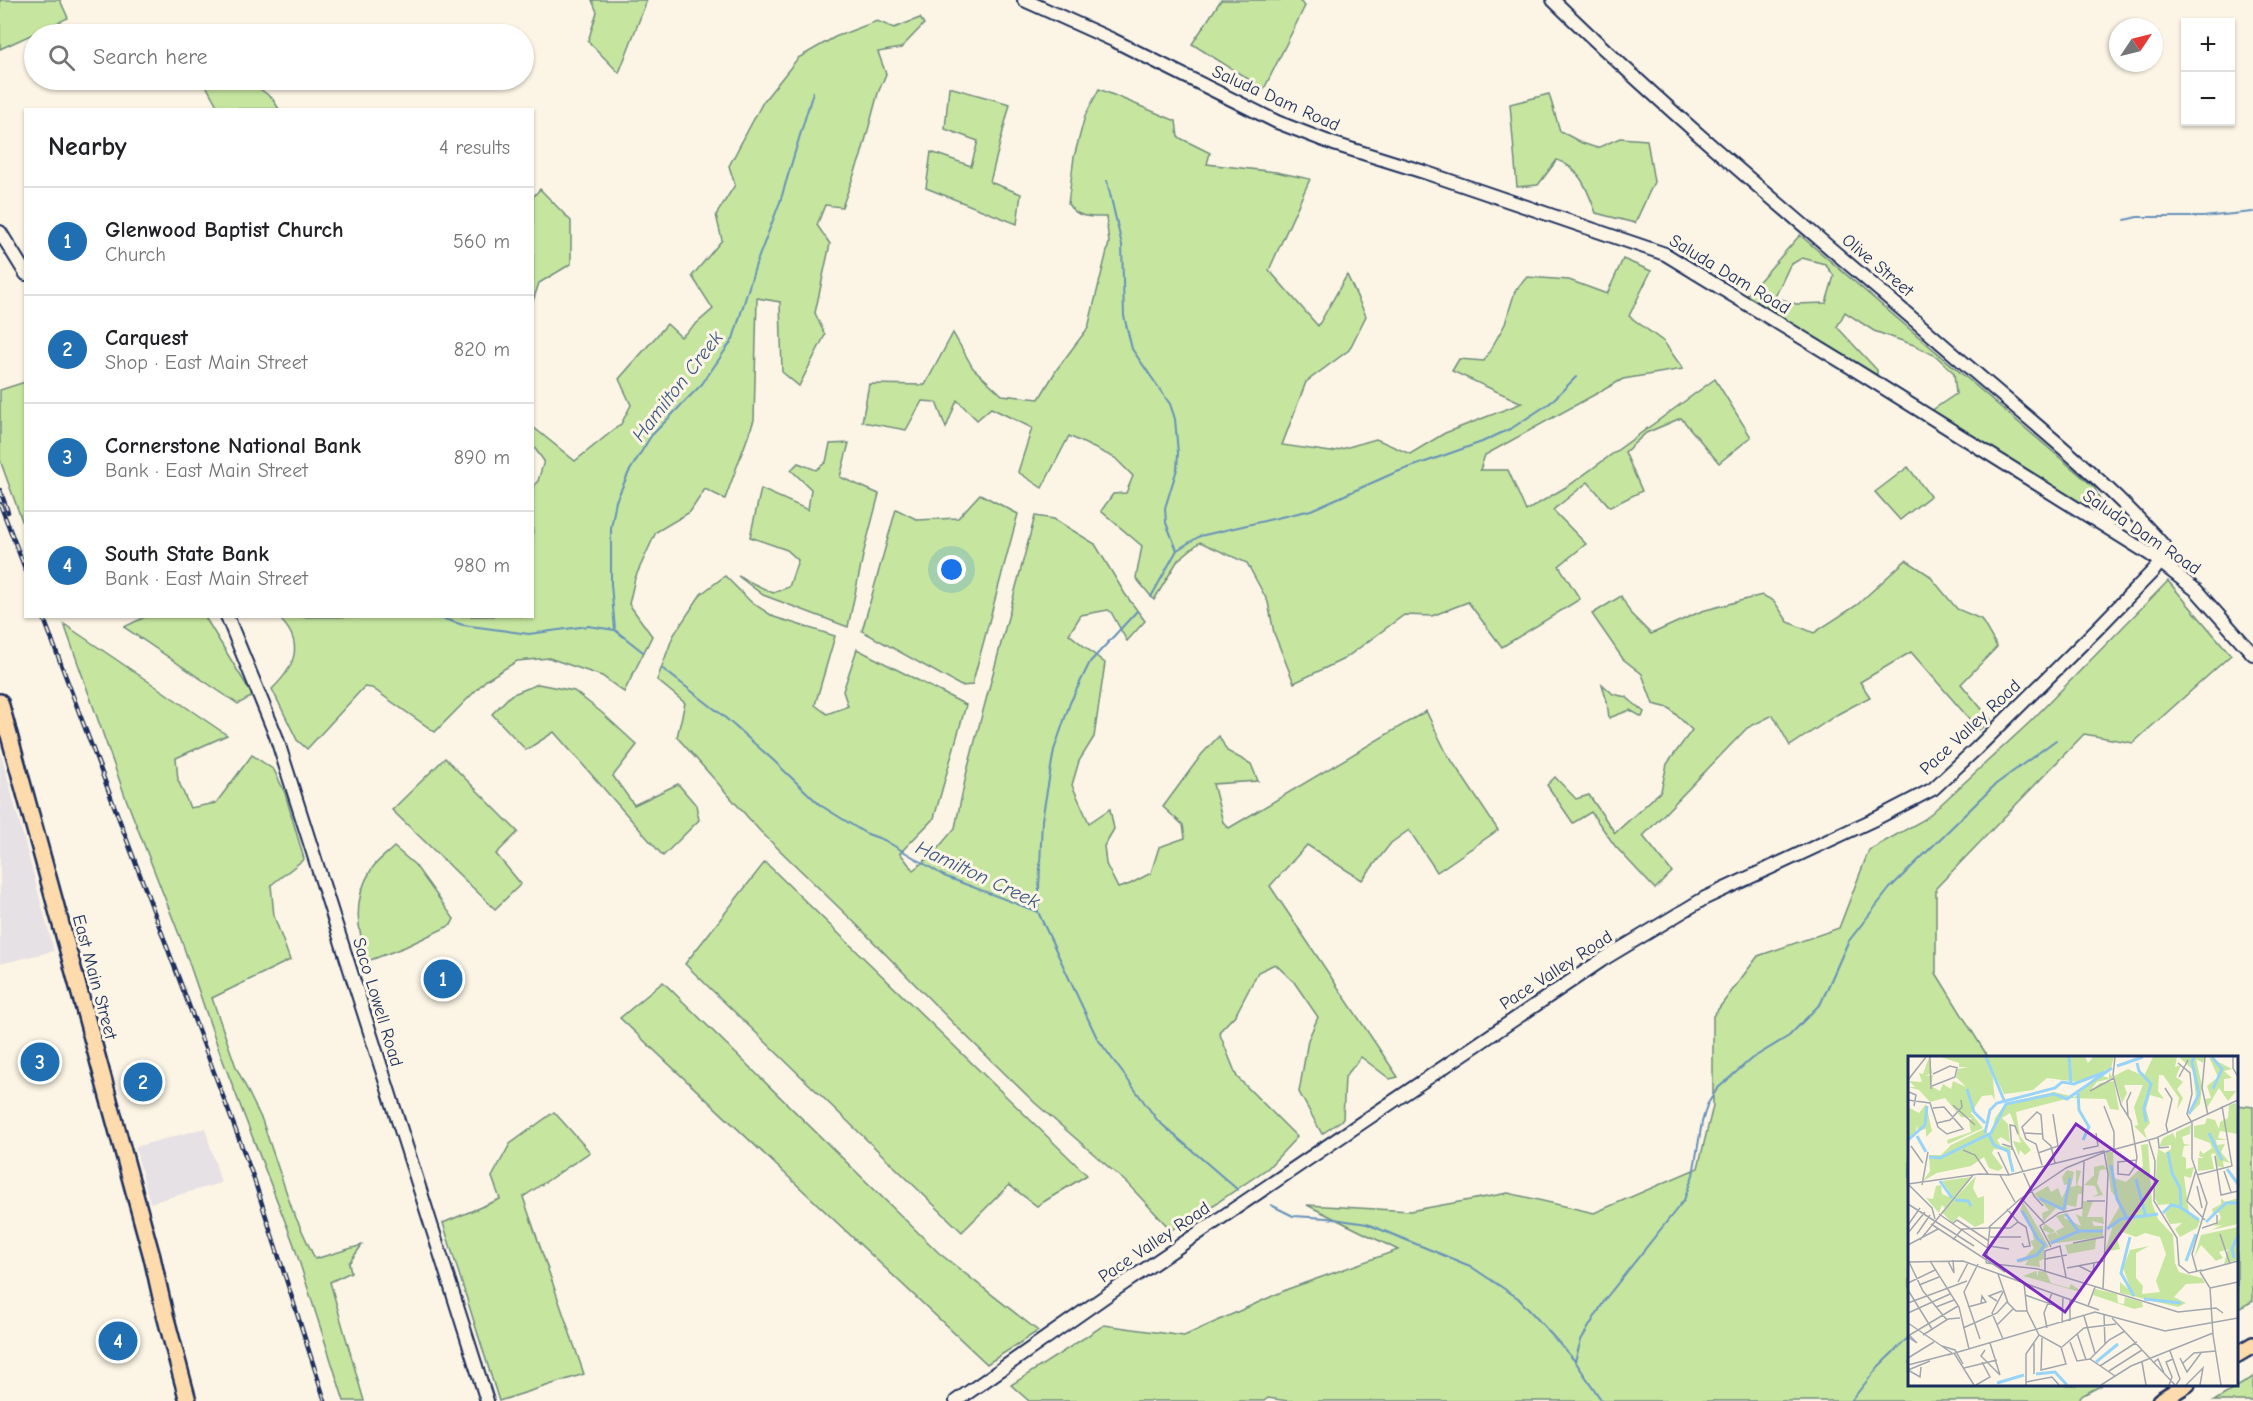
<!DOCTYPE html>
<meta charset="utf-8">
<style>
body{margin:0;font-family:"Comic Neue",sans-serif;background:#f6f6f6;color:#202124}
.controls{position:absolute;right:18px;top:18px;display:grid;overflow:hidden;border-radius:0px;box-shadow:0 2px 4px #0004}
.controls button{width:54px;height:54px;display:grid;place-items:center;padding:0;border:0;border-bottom:2px solid #e0e0e0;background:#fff;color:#202124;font:30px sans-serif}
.compass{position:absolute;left:2109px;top:18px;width:54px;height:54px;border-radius:50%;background:#fff;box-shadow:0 2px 4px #0004;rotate:55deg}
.you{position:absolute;left:952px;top:570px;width:21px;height:21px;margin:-15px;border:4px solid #fff;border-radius:50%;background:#1a73e8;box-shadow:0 0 0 9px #1a73e833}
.badge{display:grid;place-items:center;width:39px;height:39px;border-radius:50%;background:#1f6fb2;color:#fff;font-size:20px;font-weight:700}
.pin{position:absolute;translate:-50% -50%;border:3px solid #fff;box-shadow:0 2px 6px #0006}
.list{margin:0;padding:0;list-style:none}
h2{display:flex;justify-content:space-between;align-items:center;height:78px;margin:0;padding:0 24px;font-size:26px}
h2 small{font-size:20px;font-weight:400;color:#757577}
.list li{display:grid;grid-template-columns:39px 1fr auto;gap:18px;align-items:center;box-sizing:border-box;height:108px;padding:0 24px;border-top:2px solid #e0e0e0}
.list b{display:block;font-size:22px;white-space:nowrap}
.list p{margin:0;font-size:20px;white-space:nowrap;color:#757577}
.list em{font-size:20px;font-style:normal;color:#757577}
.icon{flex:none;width:33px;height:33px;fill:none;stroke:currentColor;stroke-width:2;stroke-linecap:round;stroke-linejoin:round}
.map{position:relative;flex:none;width:2253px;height:1401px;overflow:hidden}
.search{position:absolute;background:#fff;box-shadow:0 2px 4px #0004;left:24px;top:24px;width:510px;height:66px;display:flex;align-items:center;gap:15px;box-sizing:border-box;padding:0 21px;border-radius:33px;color:#757577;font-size:22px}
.panel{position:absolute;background:#fff;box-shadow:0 2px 4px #0004;left:24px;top:108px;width:510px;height:510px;border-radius:0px}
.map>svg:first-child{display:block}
.built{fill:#e6e1e4}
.green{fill:#c6e69f;stroke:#708a7e;stroke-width:1.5;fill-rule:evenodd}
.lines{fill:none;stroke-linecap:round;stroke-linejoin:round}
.stream{stroke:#6691ba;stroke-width:2}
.minor-casing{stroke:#1b2f5e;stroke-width:16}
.major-casing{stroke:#1b2f5e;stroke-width:20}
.minor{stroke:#fcf5e5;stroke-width:12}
.major{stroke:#fedbac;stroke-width:15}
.rail-casing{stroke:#1b2f5e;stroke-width:4.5}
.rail{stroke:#fcf5e5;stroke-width:2;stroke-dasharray:7;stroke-linecap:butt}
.labels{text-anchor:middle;stroke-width:6;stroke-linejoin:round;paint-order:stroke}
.street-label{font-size:18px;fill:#1b2f5e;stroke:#fcf5e5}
.water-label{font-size:20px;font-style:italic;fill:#3a5884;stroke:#fcf5e5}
.inset-river{fill:none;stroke:#98d3f8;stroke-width:3}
.inset-road{fill:none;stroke:#a2a6af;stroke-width:1.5}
.view{fill:#7b2cbf;fill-opacity:0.15;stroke:#7b2cbf;stroke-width:3}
.inset-edge{fill:none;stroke:#1b2f5e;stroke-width:3}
</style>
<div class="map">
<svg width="2253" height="1401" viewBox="0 0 2253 1401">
<rect width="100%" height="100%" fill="#fcf5e5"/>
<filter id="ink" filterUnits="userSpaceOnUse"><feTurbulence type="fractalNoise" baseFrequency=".0167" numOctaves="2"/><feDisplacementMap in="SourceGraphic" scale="12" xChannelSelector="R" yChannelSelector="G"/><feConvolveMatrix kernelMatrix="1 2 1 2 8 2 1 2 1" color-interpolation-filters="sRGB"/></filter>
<g filter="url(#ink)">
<!-- built -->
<g class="built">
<polygon points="0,750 54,951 0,964"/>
<polygon points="205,1128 221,1183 150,1203 135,1147"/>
</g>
<!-- green -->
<g class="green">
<polygon points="0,0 60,0 68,18 0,49"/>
<polygon points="592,0 647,0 619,73 588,41 597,12"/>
<polygon points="1221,0 1298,0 1305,6 1264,89 1192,44"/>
<path d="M920 18 924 24 901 48 878 52 886 74 878 93 861 156 842 207 825 205 817 225 830 244 815 313 825 335 799 386 782 372 780 302 757 298 754 420 725 499 705 489 690 512 656 532 635 578 629 604 652 636 624 692 602 676 549 658 517 661 486 680 435 732 372 688 364 687 307 749 297 740 272 689C296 666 305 642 278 617L532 616 533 486 538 481 544 461 533 446V427L575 461 621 424 631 405 619 379 667 324 681 337 713 309 692 276 722 240 716 215 735 185 729 166 763 102 798 58 835 37 877 21 894 28Z"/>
<polygon points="203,80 248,80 272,98 279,109 219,109"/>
<polygon points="949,87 1010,104 990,182 1021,194 1017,224 926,188 931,152 971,166 978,141 945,129"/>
<path d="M1099 89 1176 121 1178 137 1210 153 1207 164 1276 172 1310 179 1269 270 1318 326 1347 275 1366 316 1349 350 1306 382 1282 445 1331 452 1376 439 1410 454 1445 433 1522 403 1452 371 1459 359 1484 361 1505 324 1515 291 1527 277 1569 280 1607 294 1623 259 1651 271 1629 316 1664 342 1683 369 1623 379 1485 455 1480 470H1508L1526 511 1571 484 1715 379 1751 437 1719 463 1681 418 1646 433 1625 452 1642 491 1610 507 1588 482 1553 510 1586 544 1559 566 1580 599 1502 647 1468 602 1432 616 1404 615 1344 659 1294 683 1274 633 1268 602 1247 563 1200 542 1178 560 1154 600 1136 578 1142 546 1101 511 1113 494 1126 493 1133 476 1115 458 1069 436 1042 488 1018 472 1032 428 991 408 977 420 957 400 946 428 936 402 922 401 906 430 862 422 869 384 925 385 953 333 973 368 1002 395 1039 399 1057 369 1088 328 1109 243 1106 217C1090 217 1077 218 1068 204L1074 157 1085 116Z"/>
<path d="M1549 94 1560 131 1582 143 1597 148 1620 138 1647 140 1654 182 1635 223 1596 213C1588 192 1581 168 1557 160L1538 185 1517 187 1510 104Z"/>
<polygon points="540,189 571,221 571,264 539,283 533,301 533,197"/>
<path d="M1800 235 2094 487 2102 503 2090 508 1931 411 1956 394 1954 373 1936 356 1914 345 1874 331 1845 312 1837 327 1877 370V375L1746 296ZM1802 258 1825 264 1834 276 1826 303 1796 304 1775 297 1790 265Z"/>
<polygon points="25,382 26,382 25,529 0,460 0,390"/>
<polygon points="849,443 840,477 879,494 864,551 848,627 763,595 738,576 773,593 789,587 798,560 787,550 750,537 761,489 808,510 811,489 791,470 798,463 816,470 826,462 830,444"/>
<polygon points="1908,467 1930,496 1900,520 1875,492"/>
<polygon points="980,494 1018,514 972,685 961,686 862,631 896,509 918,520 958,518"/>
<polygon points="1035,516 1054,519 1095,544 1125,594 1145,621 1127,641 1111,612 1108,610 1081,615 1069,634 1105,663 1094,737 1079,761 1072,785 1089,823 1110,809 1114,829 1104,846 1106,864 1118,888 1130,884 1151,873 1159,847 1185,838 1183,825 1163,807 1202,754 1219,736 1227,751 1251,764 1258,781 1213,784 1223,822 1229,828 1426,711 1446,752 1498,830 1437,872 1409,830 1391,843 1362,880 1307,845 1270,886 1398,1077 1390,1079 1361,1057 1345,1077 1343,1119 1322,1134 1299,1092 1308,1040 1318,1017 1294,982 1275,964 1258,972 1236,1014 1219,1032 1237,1077 1297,1137 1268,1168 1215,1204 1171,1230 1127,1183 1035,1103 952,1022 857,925 760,831 677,737 685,703 657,680 673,636 701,594 725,576 751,602 774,617 835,636 815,705 827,714 848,706 843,691 857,649 966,705 934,818 900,853 913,870 933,854 955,828 967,771"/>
<polygon points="1906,560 1929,575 1957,609 1981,619 1997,647 1961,684 1991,720 1979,730 1911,652 1860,682 1870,697 1838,714 1790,746 1773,715 1747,728 1643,836 1672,872 1655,889 1615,846 1591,812 1573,823 1547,785 1555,777 1576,799 1589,795 1615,833 1661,791 1667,764 1692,730 1669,708 1653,704 1642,674 1623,659 1592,614 1621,596 1631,614 1651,634 1702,611 1762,595 1774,601 1788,622 1814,633 1857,605"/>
<polygon points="2168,581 2231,655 2133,743 2084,734 1936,888 1936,973 1988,1057 1910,1058 1910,1384 2102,1385 2083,1395 2077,1401 1288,1401 1268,1398 1264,1401 1029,1401 1011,1385 1104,1325 1184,1336 1288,1289 1398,1250 1307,1205 1410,1211 1508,1193 1594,1213 1698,1168 1713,1106 1713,1016 1758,956 1839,928 1869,850 1925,819 2030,722"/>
<polygon points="145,617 205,617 253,696 238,704 124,627"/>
<polygon points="64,624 227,735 176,758 178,780 190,808 216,803 252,755 274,770 285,793 304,859 271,885 274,916 290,960 212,998 236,1067 262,1120 292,1209 315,1259 362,1245 349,1263 351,1272 330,1282 364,1401 344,1401 293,1242 220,1053 182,942 125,796"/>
<polygon points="538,684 574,691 601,712 637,745 613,776 634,805 678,784 696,805 699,820 663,856 554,732 526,750 492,714 511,695"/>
<polygon points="1602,684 1613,694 1626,697 1644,712 1642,717 1630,710 1609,718 1607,702"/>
<polygon points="445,758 518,832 496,854 521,884 495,909 392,810"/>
<path d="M394 847 415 865 454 919 451 925 405 947 368 961C357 929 352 901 371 870 376 861 387 854 394 847Z"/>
<polygon points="765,862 1087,1175 1037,1206 1009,1185 962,1232 685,964"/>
<polygon points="663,982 939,1253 1038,1331 987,1364 620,1018"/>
<polygon points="2237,1105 2253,1107 2253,1301 2237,1310"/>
<polygon points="554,1112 590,1152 523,1197 584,1374 499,1401 443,1223 500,1199 492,1177 510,1144"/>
<polygon points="2253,1377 2253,1401 2214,1401"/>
</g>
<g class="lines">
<!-- stream -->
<g class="stream">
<polyline points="1107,181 1122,245 1124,316 1132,349 1170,404 1175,419 1178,453 1177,469 1165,508 1166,523 1177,550"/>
<polyline points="2125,220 2137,217 2203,217 2253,212"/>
<polyline points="1151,597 1177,550 1200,536 1311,510 1394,473 1482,442 1512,428 1550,403 1576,377"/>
<polyline points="1137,611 1090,662 1070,703 1054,750 1042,820 1038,912 1097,1038 1158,1121 1238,1190"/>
<polyline points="435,616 463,625 529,634 588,626 615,630 643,652"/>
<polyline points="615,630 611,584 611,528 616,501 629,472 651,436 702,384 733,339 756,264 780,202 813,92"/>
<polyline points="663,669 721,714 773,760 820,805 865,833 884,840 925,864 944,876 1038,912"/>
<polyline points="1271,1205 1293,1216 1327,1218 1367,1224 1470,1266 1518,1298 1542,1324 1575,1361 1602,1401"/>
<polyline points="1575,1361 1581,1340 1606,1298 1684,1200 1693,1175 1702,1122 1707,1105 1717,1089 1751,1059 1789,1036 1821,1003 1848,942 1890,888 1996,784 2056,740"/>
<polyline points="1851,1401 1879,1366 1910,1336"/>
</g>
<defs>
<g id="minor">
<polyline points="1024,0 1113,40 1277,122 1334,144 1424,172 1665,254 1852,368 2151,555 2196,590 2253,654"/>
<polyline points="0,232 26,274"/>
<polyline points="227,616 276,736 487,1401"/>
<path d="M956 1401 1110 1293 1602 960 1705 898 1877 818 1933 789 1977 748 2096 630 2155 569 2167 553 2164 546C2105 480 2037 426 1971 369 1831 247 1686 130 1553 0"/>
</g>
<g id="major">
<polyline points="0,702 152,1257 165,1315 188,1401"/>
<polyline points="2236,1355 2253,1345"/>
<polyline points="2160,1401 2187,1384"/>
</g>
</defs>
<!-- minor casing -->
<use href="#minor" class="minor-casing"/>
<!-- major casing -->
<use href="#major" class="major-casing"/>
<!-- minor -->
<use href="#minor" class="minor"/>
<!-- major -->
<use href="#major" class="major"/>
<defs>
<g id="rail">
<polyline points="0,490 8,512"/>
<polyline points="0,504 26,571"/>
<polyline points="43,616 254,1179 325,1401"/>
</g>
</defs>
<!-- rail casing -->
<use href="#rail" class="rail-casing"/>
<!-- rail -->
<use href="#rail" class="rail"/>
</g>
</g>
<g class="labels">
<!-- street labels -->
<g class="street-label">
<text transform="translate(1276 98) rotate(24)" y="6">Saluda Dam Road</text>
<text transform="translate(1878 265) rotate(40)" y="6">Olive Street</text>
<text transform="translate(1730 274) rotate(31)" y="6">Saluda Dam Road</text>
<text transform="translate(2142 532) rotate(34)" y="6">Saluda Dam Road</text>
<text transform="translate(1970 727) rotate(-43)" y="6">Pace Valley Road</text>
<text transform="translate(1556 970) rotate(-33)" y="6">Pace Valley Road</text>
<text transform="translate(95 977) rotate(75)" y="6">East Main Street</text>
<text transform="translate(378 1002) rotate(73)" y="6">Saco Lowell Road</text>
<text transform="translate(1154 1242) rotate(-34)" y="6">Pace Valley Road</text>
</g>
<!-- water labels -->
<g class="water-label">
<text transform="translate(677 386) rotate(-52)" y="7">Hamilton Creek</text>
<text transform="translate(978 874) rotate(25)" y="7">Hamilton Creek</text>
</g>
</g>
<!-- overview -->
<g transform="translate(1908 1056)">
<rect width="330" height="330" fill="#fcf5e5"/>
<path d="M21 1 24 17 17 20 25 19 23 30 32 35 35 28 43 33 45 25 58 31 48 21 50 13 60 11H51V7L33 1H177L180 7 185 1H206L203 12 170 26 139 22 125 34 105 37 96 38 84 13 87 45 84 39 74 40 63 57 75 72 40 88 39 84 63 76 61 65 64 62 53 61 37 42 22 46 11 34 0 31H7L1 25 14 26 11 17 15 18ZM245 1H269L267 11 273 9 268 21 275 26 269 33 275 42 269 54 271 42 255 19H251L250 35 256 43 242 39 238 53 242 67 236 74 239 83 226 70 230 69 226 51 235 29H216L219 37 214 47 206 20 220 13 236 20ZM271 1H297L295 7 288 3 294 30 292 48 284 56 282 52H286L288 42 285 14ZM301 1 324 13 316 15 324 22 316 23V35H328L320 45 311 32 299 52 297 43 303 42 299 30 310 21ZM201 16 205 22 189 26 181 36 192 27 206 25 211 54 202 53 198 43 162 42 108 56 112 80 123 94 117 99 112 94 111 100 105 85 113 87 102 57 94 62 100 68 102 87 93 81 89 84 93 90 102 91 103 99 96 94 86 93 84 97 95 112 90 115 81 112 76 101 63 110 29 117 15 125 22 115 21 99H33L43 89 76 73 80 78 84 76 87 62 98 47 146 36 167 41 185 23 192 19 201 22ZM328 47 330 78 312 75 310 82 320 84H308L309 89 317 88 313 96 322 107 315 105 316 112 309 110 307 97 303 98 306 113 290 115V102H296L291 100 292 94 295 98 304 92 302 87 286 81V70L297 68 299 62 307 64 311 73 312 66 320 62 321 49ZM18 48 24 75 18 81V73L10 75 9 69 7 80 0 82V51L11 57ZM283 69 282 78 274 81 276 88 283 89 276 90 274 100 278 102V113L286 111 283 122 276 120 281 157 292 165 289 172 272 181 267 173 274 167 262 168 257 158 263 148 250 149 247 142 249 102 250 93 257 97 263 93V89L251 91 255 82 265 77 268 83V76ZM240 88 244 147 250 163 265 179 267 207 271 216 294 222 297 227 278 228 266 241 278 247 270 251 212 237V226L224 236 215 212 222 194 241 190 228 197V222L235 230 234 238 252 236 248 225 258 198 252 181 237 177 228 181 214 176 209 182 212 193 197 196 205 169 199 172 213 148 203 135 198 96H205L206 122 218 126 235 110 233 89ZM195 109 199 113 192 114 189 127 195 139 184 141 190 138 187 130 176 129 186 119V111ZM159 114 166 116 163 131 168 130V114L173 115 169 129 175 131V138H170L168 151 159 149 158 156 148 152 135 166 134 157 141 154 126 138 140 130 143 136 150 132 154 142 161 128 156 129 154 121ZM68 120 65 132 70 142 76 140V167L67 171 51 160 44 167 34 156ZM63 121 37 152 34 149 31 157 18 142 25 143 28 130 33 129 34 138 41 141 43 138 34 125ZM313 142 317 146 330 142V168L303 174 314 169 306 170 313 162 310 154 305 159 304 153 313 148ZM175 145H185L179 161H195L196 168 184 165 186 170H195V181L142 188 139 179 142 177 135 174 136 167 147 175 141 179 147 176 151 180 148 175 156 171 163 181 148 160 159 157 156 162 173 170 168 158 174 161ZM115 146 141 191 136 193V203L131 205 132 211 117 209 120 204 111 207 126 192 122 185 126 184 123 170 112 155ZM330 171V204L316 208 320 193 311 196 315 202 308 205 293 189 286 202 293 179ZM188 183 187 193 160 198 157 189ZM128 215 130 221V215L138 216 143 227 161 232 163 228 176 237 115 220ZM187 233 209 238 210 247 216 248 217 241 234 246 235 251 226 253 185 239Z" fill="#c6e69f"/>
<path class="inset-river" d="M78 1 96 44M161 1 163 28M304 1 314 13 305 33M229 7 231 15 243 28 236 52 238 66M209 10 235 1M59 33 66 56 77 67M170 37 171 54 181 71 175 84M281 58 291 38 284 6 286 1M77 77 82 54 89 47 147 32 154 26 166 28 197 16M301 77 314 104M81 79 86 89 100 95 105 116M9 80 18 96M0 84 17 69 19 50M260 96 264 117 272 132 273 150M21 101 32 102 83 77 98 48 146 38 159 43 204 12M203 109 209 143 219 162M319 113 330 128M228 123 238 161M32 125 44 142M131 142 156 154M47 144 60 145 63 150M156 153 162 122M114 155 130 183 137 189M255 157 263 149 272 151 291 164M158 158 170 175M298 166 318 147H330M199 173 213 163 250 158M222 181 213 217 226 240M143 187 171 175H195M326 202 324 193 330 179M109 205 129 199 137 189M278 205 288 178M236 243 273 247M188 306 210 288M128 318 147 316 159 329M89 327 116 319"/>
<path class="inset-road" d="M22 1 23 33M207 1 205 19 213 49 223 65 229 101 228 107V109L221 119 210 118V106L229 104M297 1 294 32 300 59M325 1V12L330 21M270 7 282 17 284 38 279 58 284 67V103L299 147 284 198 289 216M25 18 42 10 50 12M271 21 280 4M0 24 18 1M24 30 47 21 49 12M257 32 264 43 258 69 260 77M182 35 206 22M1 36 8 39 6 50M0 44 22 47 30 71 39 78 55 73 36 51 25 52M45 49 67 69M196 50 206 76V94M220 60 219 45 223 36M29 67 42 64 54 51 53 44M116 77 135 78M250 81 251 92 261 91M241 85 247 105 246 145 269 182 271 209 281 217 294 214M94 88 104 91 126 140 135 150M3 90 15 107M175 93 190 90 188 77M55 94 67 99 80 118M104 94 102 69 107 70 110 78M90 96 101 119M130 97 150 90 145 58M307 100 313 139 330 135M134 109 128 88 118 83 114 71 129 56 133 59 135 83 143 90 147 107M288 114 279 145 297 164M316 115 323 136M92 119 107 146M289 119 324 110 314 50M0 128 71 118 101 119 196 95 200 118 195 233M0 128 24 152 27 163M14 129 20 96M289 130 294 152M113 142 136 167M179 145H197M0 148 66 190M31 158 81 193M110 166 118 171 122 190 116 191 114 187M23 168 97 216M44 168 49 164 81 185M0 169 12 152M82 172H102L110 166 99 153M294 172 309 167V159M0 177 17 156M9 178 22 159M312 178 322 208M82 181H113M12 184 65 119M45 184 54 173 80 172 112 143 158 112 197 96 248 82 330 44M165 187 196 181M0 189 30 173M81 190 101 193M143 191 132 170 151 157 174 152 176 105M137 203 159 199M22 205 51 251 61 293M40 205 46 217 45 204M0 206 55 205 191 254M1 206 15 235 39 264M78 207 130 213 270 256 308 252 315 257M78 207 82 171M70 208 56 236 72 283M171 210 185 217 186 207M159 212 196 205M137 215V195L152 190 158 221M293 215 330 205M292 216 302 232 305 279M90 218 100 247 108 255H119M50 226 60 207M0 227 27 214M116 227 119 255 131 279 153 291 158 308 133 314 134 282M11 229 31 221M302 232 330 226M0 234 24 273M117 239 154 252M89 245 81 240 94 235M0 247 59 225M180 250 187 231M28 251 46 244M60 251 71 248 78 246 74 240 73 247M0 257 42 238M196 259 197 288M176 260 187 297M204 262 267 329M162 265V244M0 267 44 297M154 267 155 241M89 269 106 252M55 272 89 257 99 246M139 272 136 257 144 237M169 277 178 304M15 279 40 263 52 262M305 279 313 329M0 280 50 250M0 281 9 287 1 279M95 283 84 257 96 234M162 286 169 305 182 303 207 320M126 287V318M34 290 47 294 55 308M154 291 176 272 208 268M77 294 73 300 92 319 82 287M262 295 272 323 268 329M46 297 66 329M40 299 187 256 257 275 330 262M0 302 26 286M272 302 279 316 293 297M182 303 201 284 217 275M234 306 238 329M245 307 250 303 256 317M275 307 286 297 308 295M0 309 42 298M192 310 229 286M56 312 89 304M0 314 22 305M0 314 12 321 13 311M201 315 234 294M118 326 144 321 151 329M68 329 82 321 74 306M118 329V298L131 279M193 329 223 310 305 277M261 329 264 321 258 306 265 303M278 329 295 312 292 329"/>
<path class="view" d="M168 68 249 125 157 256 76 199Z"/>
<rect width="330" height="330" class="inset-edge"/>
</g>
</svg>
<div class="controls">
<button>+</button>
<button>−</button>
</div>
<svg class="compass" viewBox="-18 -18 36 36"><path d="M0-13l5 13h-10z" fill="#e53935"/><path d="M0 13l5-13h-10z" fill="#757577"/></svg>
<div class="you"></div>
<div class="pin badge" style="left:443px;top:979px">1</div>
<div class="pin badge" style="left:143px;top:1082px">2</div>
<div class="pin badge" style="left:40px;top:1062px">3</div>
<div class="pin badge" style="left:118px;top:1341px">4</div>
<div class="search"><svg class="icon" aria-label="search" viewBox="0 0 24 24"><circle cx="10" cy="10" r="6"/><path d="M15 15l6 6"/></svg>Search here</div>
<section class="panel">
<h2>Nearby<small>4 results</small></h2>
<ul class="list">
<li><span class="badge">1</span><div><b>Glenwood Baptist Church</b><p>Church</p></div><em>560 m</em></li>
<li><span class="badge">2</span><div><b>Carquest</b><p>Shop · East Main Street</p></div><em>820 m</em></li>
<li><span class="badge">3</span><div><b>Cornerstone National Bank</b><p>Bank · East Main Street</p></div><em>890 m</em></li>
<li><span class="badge">4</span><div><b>South State Bank</b><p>Bank · East Main Street</p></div><em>980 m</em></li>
</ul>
</section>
</div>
